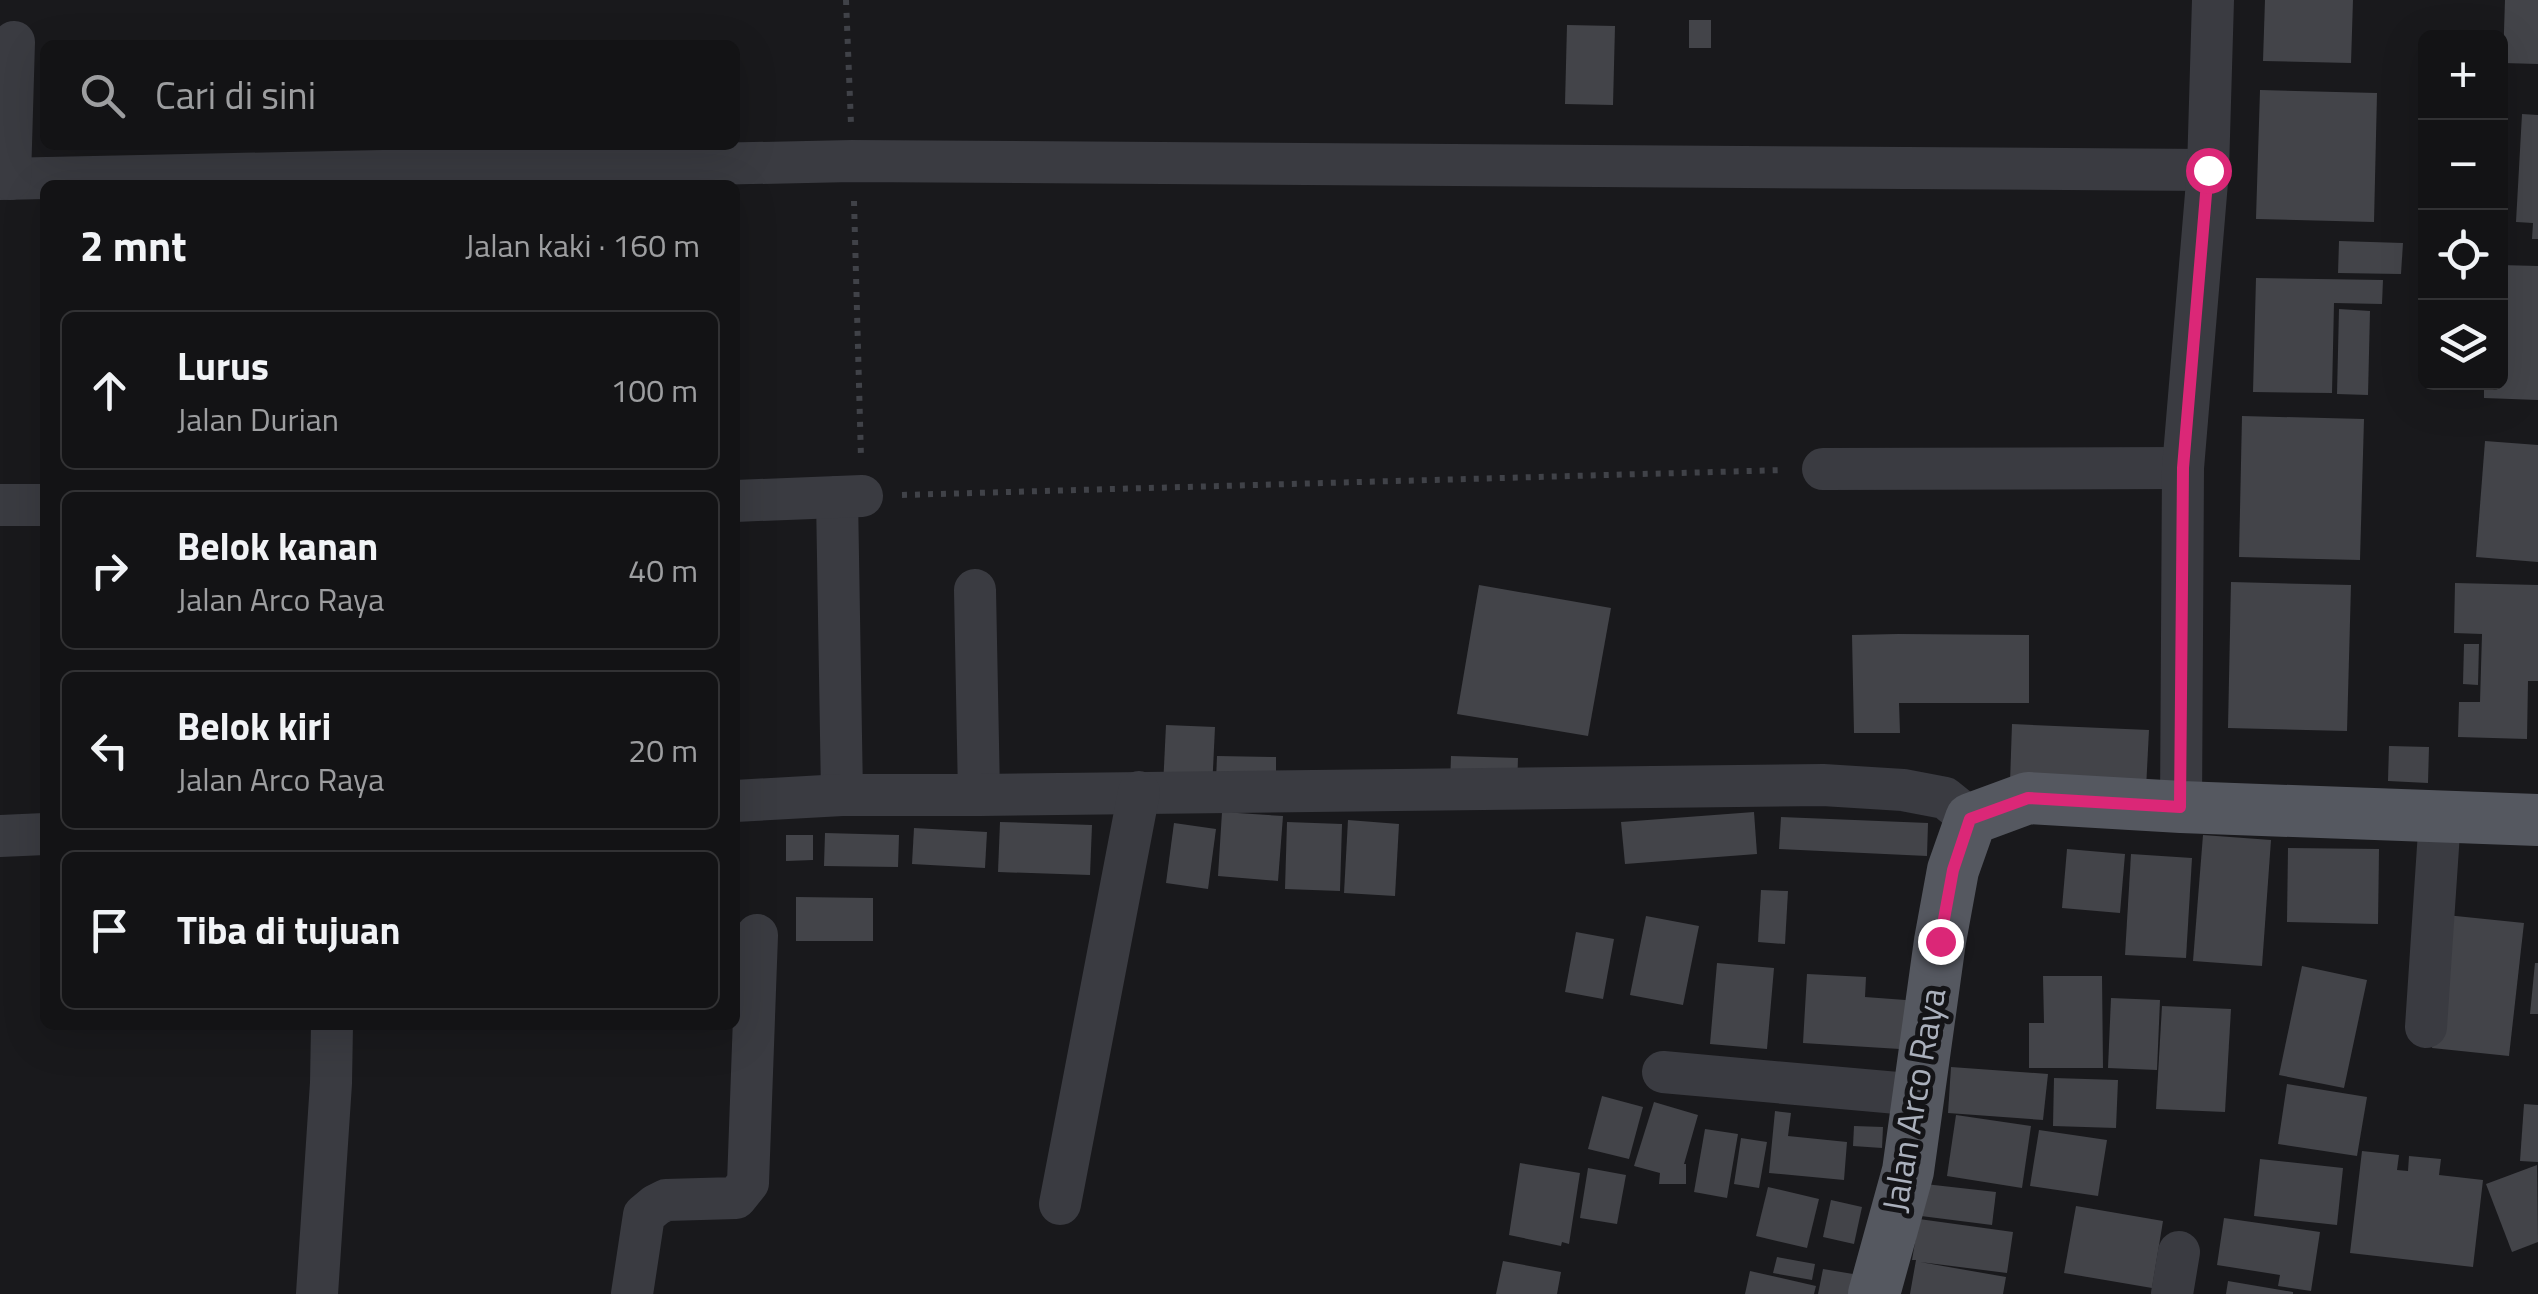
<!DOCTYPE html>
<html lang="id">
<meta charset="utf-8">
<style>
body{margin:0;font-family:"Titillium Web",sans-serif;background:#202022;color:#f1f3f6}
.controls{position:absolute;right:30px;top:30px;display:grid;overflow:hidden;border-radius:15px;box-shadow:0 10px 40px #0002}
.controls button{width:90px;height:90px;display:grid;place-items:center;padding:0;border:0;border-bottom:2px solid #323234;background:#131315;color:#f1f3f6;font:50px sans-serif}
.stop{position:absolute;width:30px;height:30px;margin:-22px;border:8px solid #db2777;border-radius:50%;background:#fff}
.stop.end{background:#db2777;border-color:#fff;box-shadow:0 2px 10px #0008}
.list{margin:0;padding:0;list-style:none}
h2{display:flex;justify-content:space-between;align-items:center;height:130px;margin:0;padding:0 40px;font-size:42px}
h2 small{font-size:32px;font-weight:400;color:#9d9ea0}
.list li{display:grid;grid-template-columns:65px 1fr auto;gap:30px;align-items:center;box-sizing:border-box;height:160px;margin:0 20px 20px;padding:0 20px;border:2px solid #323234;border-radius:15px}
.list b{display:block;font-size:38px;white-space:nowrap}
.list p{margin:0;font-size:32px;white-space:nowrap;color:#9d9ea0}
.list em{font-size:32px;font-style:normal;color:#9d9ea0}
.icon{flex:none;width:55px;height:55px;fill:none;stroke:currentColor;stroke-width:2;stroke-linecap:round;stroke-linejoin:round}
.map{position:relative;flex:none;width:2538px;height:1294px;overflow:hidden}
.search{position:absolute;background:#131315;box-shadow:0 10px 40px #0002;left:40px;top:40px;width:700px;height:110px;display:flex;align-items:center;gap:25px;box-sizing:border-box;padding:0 35px;border-radius:15px;color:#9d9ea0;font-size:38px}
.panel{position:absolute;background:#131315;box-shadow:0 10px 40px #0002;left:40px;top:180px;width:700px;height:850px;border-radius:15px}
.map>svg:first-child{display:block}
.building{fill:#434449}
.lines{fill:none;stroke-linecap:round;stroke-linejoin:round}
.path{stroke:#404248;stroke-width:6;stroke-dasharray:5 8;stroke-linecap:butt}
.minor{stroke:#3a3b41;stroke-width:42}
.major{stroke:#555860;stroke-width:52}
.route{stroke:#db2777;stroke-width:12}
.labels{text-anchor:middle;stroke-width:10;stroke-linejoin:round;paint-order:stroke}
.street-label{font-size:35px;fill:#aab0bc;stroke:#141417}
</style>
<div class="map">
<svg width="2538" height="1294" viewBox="0 0 2538 1294">
<rect width="100%" height="100%" fill="#19191c"/>
<!-- building -->
<g class="building">
<polygon points="2265,0 2353,0 2351,63 2263,61"/>
<polygon points="2505,0 2538,0 2538,64 2503,63"/>
<rect x="1689" y="20" width="22" height="28"/>
<polygon points="1567,25 1615,26 1613,105 1565,104"/>
<polygon points="2260,90 2377,93 2374,222 2256,219"/>
<polygon points="2522,114 2538,115 2538,239 2532,239 2533,223 2516,222"/>
<polygon points="2339,241 2403,243 2401,274 2338,273"/>
<polygon points="2500,265 2538,266 2538,400 2484,398 2484,382 2500,382"/>
<polygon points="2256,278 2383,280 2382,304 2334,303 2332,393 2253,392"/>
<polygon points="2339,309 2370,311 2368,395 2337,394"/>
<polygon points="2242,416 2364,419 2360,560 2239,557"/>
<polygon points="2485,441 2538,445 2538,562 2476,557"/>
<polygon points="2231,582 2351,585 2347,731 2228,728"/>
<polygon points="2455,583 2538,585 2538,681 2528,681 2527,739 2458,737 2459,702 2480,702 2482,634 2454,633"/>
<polygon points="1479,585 1611,608 1588,736 1457,714"/>
<polygon points="1898,634 2029,635 2029,703 1899,703 1900,733 1854,733 1852,635"/>
<polygon points="2464,644 2479,644 2478,685 2463,684"/>
<polygon points="2012,724 2149,730 2146,789 2010,783"/>
<polygon points="1166,725 1215,727 1212,790 1163,787"/>
<polygon points="2389,746 2429,747 2428,783 2388,781"/>
<polygon points="1217,756 1276,757 1276,783 1216,781"/>
<polygon points="1451,756 1518,758 1517,787 1450,785"/>
<polygon points="1222,812 1283,816 1278,881 1218,876"/>
<polygon points="1754,812 1757,854 1625,864 1621,822"/>
<polygon points="1781,817 1928,823 1927,856 1779,849"/>
<polygon points="1348,820 1399,824 1395,896 1344,893"/>
<polygon points="1000,822 1092,825 1090,875 998,872"/>
<polygon points="1287,822 1342,824 1340,891 1285,889"/>
<polygon points="1174,823 1216,829 1208,889 1166,883"/>
<polygon points="914,828 987,832 985,868 912,864"/>
<polygon points="825,833 899,835 898,867 824,866"/>
<polygon points="786,835 813,835 813,860 786,861"/>
<polygon points="2203,835 2271,840 2262,966 2193,961"/>
<polygon points="2288,848 2379,849 2378,924 2287,922"/>
<polygon points="2067,849 2125,854 2120,913 2062,908"/>
<polygon points="2131,854 2192,858 2186,958 2125,955"/>
<polygon points="1761,890 1788,891 1785,944 1758,942"/>
<polygon points="796,897 873,898 873,941 796,941"/>
<polygon points="2446,915 2524,923 2509,1056 2432,1048"/>
<polygon points="1646,916 1699,926 1683,1005 1630,995"/>
<polygon points="1576,932 1614,939 1603,999 1565,992"/>
<polygon points="1717,963 1774,968 1767,1049 1710,1044"/>
<polygon points="2535,963 2538,963 2538,1014 2530,1014"/>
<polygon points="2302,966 2367,980 2344,1088 2279,1075"/>
<polygon points="1807,974 1866,977 1865,997 1919,1001 1916,1050 1803,1043"/>
<polygon points="2043,976 2102,976 2103,1068 2029,1068 2029,1023 2044,1023"/>
<polygon points="2111,998 2160,1000 2157,1070 2108,1068"/>
<polygon points="2162,1006 2231,1009 2225,1112 2156,1109"/>
<polygon points="1951,1067 2048,1074 2043,1120 1948,1113"/>
<polygon points="2054,1078 2118,1080 2116,1128 2053,1126"/>
<polygon points="2287,1084 2367,1097 2357,1156 2278,1144"/>
<polygon points="1602,1096 1643,1107 1629,1159 1588,1149"/>
<polygon points="1654,1102 1698,1115 1684,1164 1686,1164 1686,1184 1659,1184 1660,1173 1634,1166"/>
<polygon points="2524,1104 2538,1105 2538,1162 2520,1161"/>
<polygon points="1775,1111 1791,1113 1788,1136 1847,1142 1844,1180 1769,1173"/>
<polygon points="1956,1115 2031,1126 2022,1188 1947,1176"/>
<polygon points="1854,1126 1883,1127 1882,1148 1853,1146"/>
<polygon points="1705,1129 1738,1134 1727,1198 1694,1192"/>
<polygon points="2039,1130 2107,1140 2098,1196 2030,1186"/>
<polygon points="1741,1138 1767,1142 1759,1188 1734,1184"/>
<polygon points="2362,1151 2399,1155 2397,1170 2408,1171 2409,1156 2441,1159 2439,1175 2483,1180 2473,1267 2350,1253"/>
<polygon points="2260,1159 2343,1168 2337,1225 2254,1216"/>
<polygon points="1520,1163 1580,1173 1569,1244 1562,1242 1561,1246 1509,1235"/>
<polygon points="2537,1165 2538,1242 2512,1252 2486,1184"/>
<polygon points="1588,1168 1626,1175 1617,1224 1580,1218"/>
<polygon points="1925,1184 1996,1192 1992,1225 1921,1216"/>
<polygon points="1768,1187 1819,1199 1807,1248 1756,1236"/>
<polygon points="1831,1200 1862,1207 1854,1244 1823,1237"/>
<polygon points="2076,1206 2163,1221 2152,1288 2064,1273"/>
<polygon points="2224,1218 2320,1232 2311,1291 2278,1286 2280,1275 2217,1265"/>
<polygon points="1919,1219 2013,1232 2007,1273 1920,1262 2006,1277 2003,1294 1910,1294 1916,1260 1912,1260"/>
<polygon points="1777,1257 1815,1264 1812,1280 1773,1273"/>
<polygon points="1503,1261 1561,1272 1557,1294 1496,1294"/>
<polygon points="1823,1269 1853,1274 1849,1294 1818,1294"/>
<polygon points="1750,1271 1816,1286 1814,1294 1745,1294"/>
<polygon points="2228,1281 2293,1292 2293,1294 2226,1294"/>
</g>
<g class="lines">
<!-- path -->
<g class="path">
<polyline points="846,0 851,124"/>
<polyline points="854,201 861,458"/>
<polyline points="902,495 1784,470"/>
</g>
<!-- minor -->
<g class="minor">
<polyline points="0,179 852,161 2208,170"/>
<polyline points="10,179 14,42"/>
<polyline points="1823,469 2183,468"/>
<polyline points="837,497 842,795"/>
<polyline points="735,501 862,496"/>
<polyline points="0,505 45,505"/>
<polyline points="975,590 979,795"/>
<polyline points="735,801 842,795 979,795 1823,785 1903,790 1945,798 1971,819"/>
<polyline points="2181,807 2183,468 2208,170 2213,0"/>
<polyline points="0,836 45,834"/>
<polyline points="2426,1027 2440,817"/>
<polyline points="1663,1072 1920,1095"/>
<polyline points="1060,1204 1139,792"/>
<polyline points="317,1294 331,1083 332,1025"/>
<polyline points="632,1294 644,1215 656,1205 666,1200 736,1198 748,1183 757,935"/>
<polyline points="2172,1294 2179,1252"/>
</g>
<!-- major -->
<polyline class="major" points="1874,1294 1908,1171 1940,941 1953,870 1971,819 2028,798 2181,807 2538,820"/>
</g>
<g class="lines">
<!-- route -->
<polyline class="route" points="1940,941 1953,870 1970,819 2028,798 2180,807 2183,468 2208,170"/>
</g>
<g class="labels">
<!-- street labels -->
<g class="street-label">
<text transform="translate(1914 1100) rotate(-80)" y="12">Jalan Arco Raya</text>
</g>
</g>
</svg>
<div class="controls">
<button>+</button>
<button>−</button>
<button><svg class="icon" aria-label="locate" viewBox="0 0 24 24"><circle cx="12" cy="12" r="6"/><path d="M12 2v4M12 18v4M2 12h4M18 12h4"/></svg></button>
<button><svg class="icon" aria-label="layers" viewBox="0 0 24 24"><path d="M12 4l9 5-9 5-9-5zM3 14l9 5 9-5"/></svg></button>
</div>
<div class="stop" style="left:2208px;top:170px"></div>
<div class="stop end" style="left:1940px;top:941px"></div>
<div class="search"><svg class="icon" aria-label="search" viewBox="0 0 24 24"><circle cx="10" cy="10" r="6"/><path d="M15 15l6 6"/></svg>Cari di sini</div>
<section class="panel">
<h2>2 mnt<small>Jalan kaki · 160 m</small></h2>
<ul class="list">
<li><svg class="icon" aria-label="ahead" viewBox="0 0 24 24"><path d="M12 20V5M6 11l6-6 6 6"/></svg><div><b>Lurus</b><p>Jalan Durian</p></div><em>100 m</em></li>
<li><svg class="icon" aria-label="right" viewBox="0 0 24 24"><path d="M7 20v-9h11M14 6l5 5-5 5"/></svg><div><b>Belok kanan</b><p>Jalan Arco Raya</p></div><em>40 m</em></li>
<li><svg class="icon" aria-label="left" viewBox="0 0 24 24"><path d="M17 20v-9H6M10 6l-5 5 5 5"/></svg><div><b>Belok kiri</b><p>Jalan Arco Raya</p></div><em>20 m</em></li>
<li><svg class="icon" aria-label="arrive" viewBox="0 0 24 24"><path d="M6 21V4h12l-3 4 3 4H6"/></svg><div><b>Tiba di tujuan</b></div></li>
</ul>
</section>
</div>
